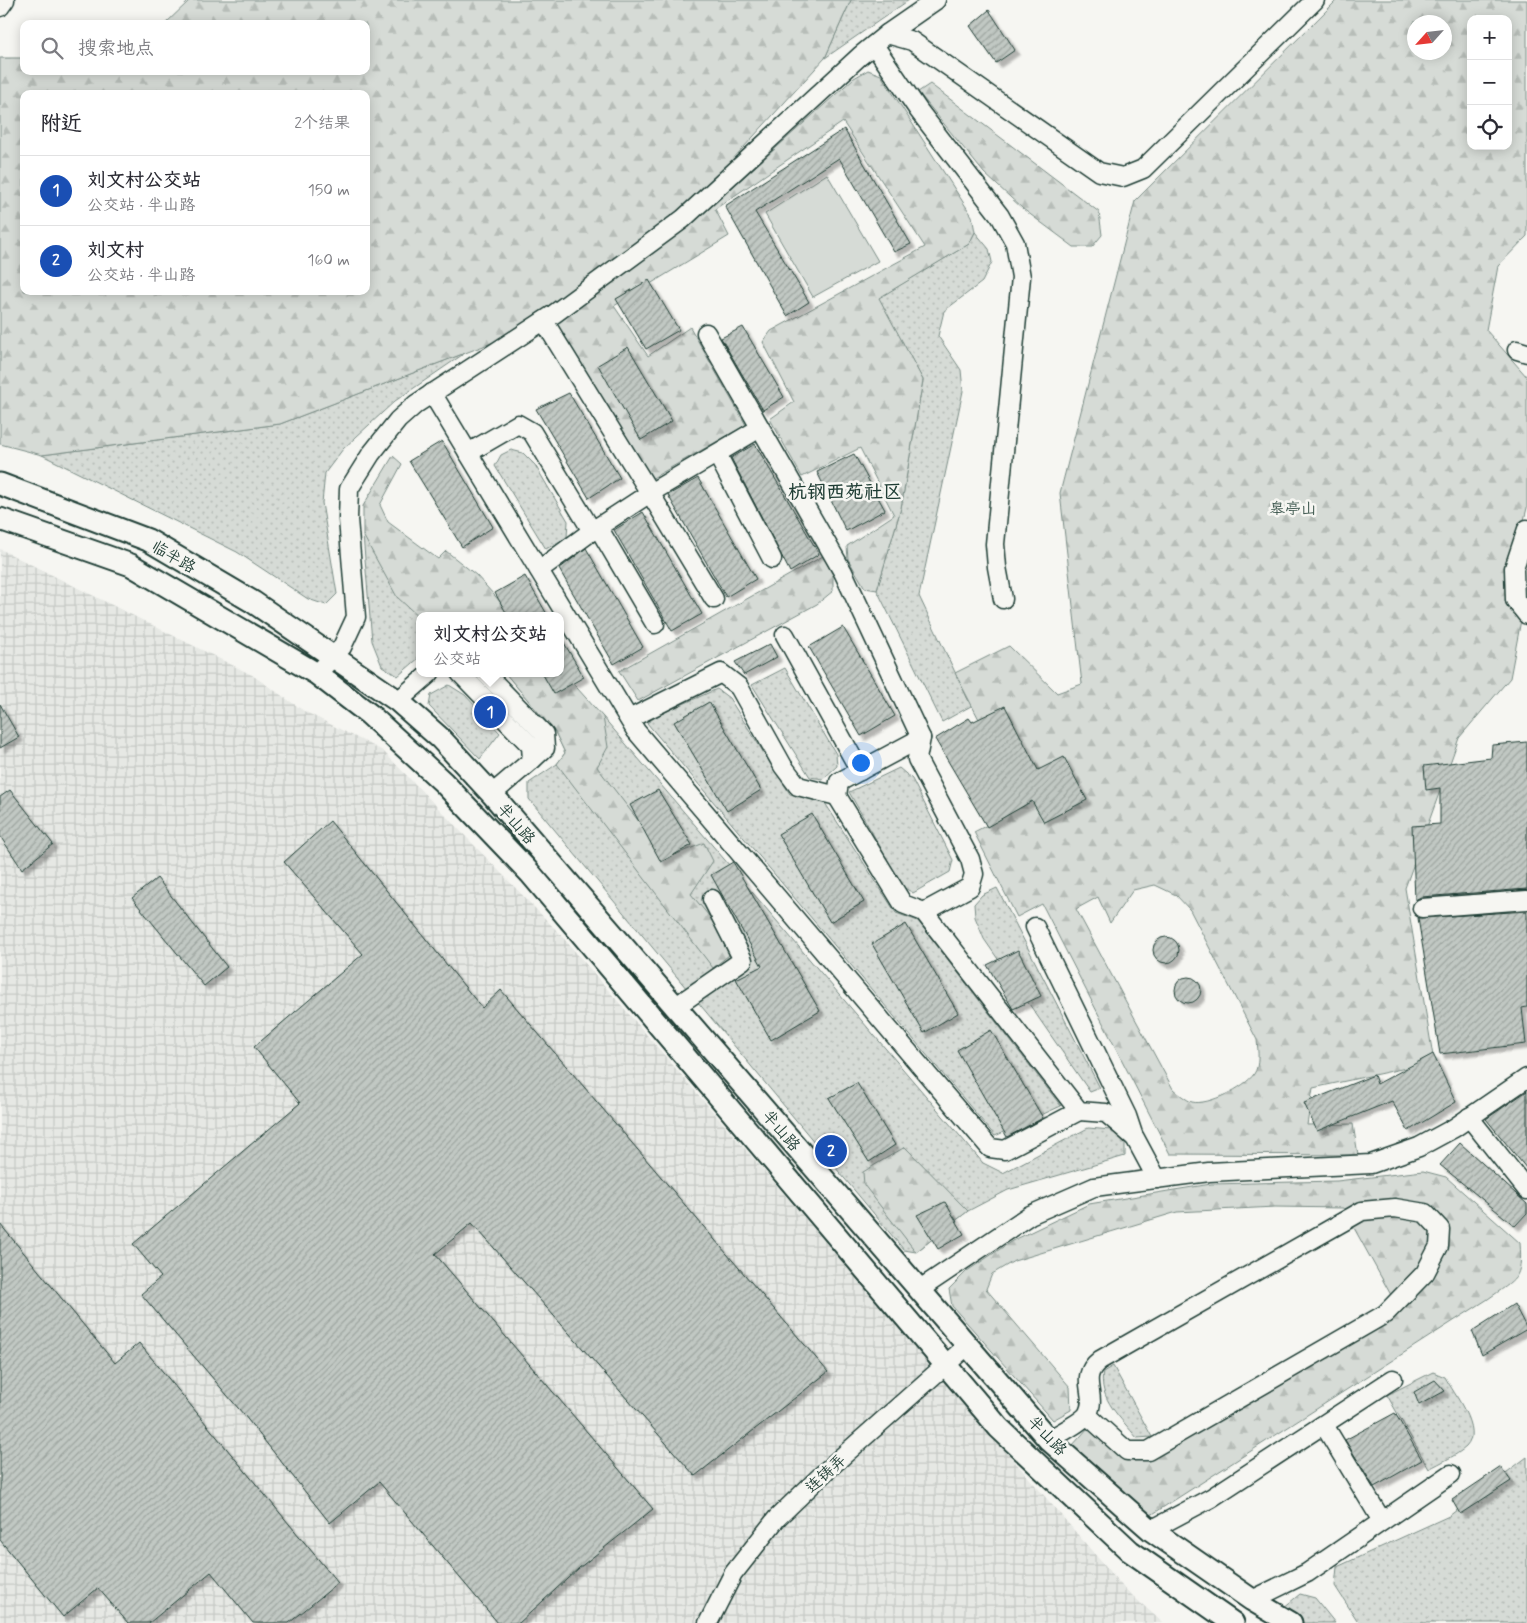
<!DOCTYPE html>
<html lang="zh">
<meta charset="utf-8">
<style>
body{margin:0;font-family:Mynerve,"LXGW WenKai TC",sans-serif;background:#f7f7f7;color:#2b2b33}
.controls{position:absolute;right:15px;top:15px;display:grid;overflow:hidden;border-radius:10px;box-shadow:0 2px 12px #0003}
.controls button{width:45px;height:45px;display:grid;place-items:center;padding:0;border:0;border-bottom:1px solid #e1e1e2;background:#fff;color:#2b2b33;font:25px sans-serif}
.compass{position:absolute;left:1407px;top:15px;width:45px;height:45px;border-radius:50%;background:#fff;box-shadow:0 2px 12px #0003;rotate:243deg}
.you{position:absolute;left:860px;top:762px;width:18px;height:18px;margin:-12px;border:4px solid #fff;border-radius:50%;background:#1a73e8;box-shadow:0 0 0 8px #1a73e833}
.badge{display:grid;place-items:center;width:32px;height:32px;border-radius:50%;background:#1a73e8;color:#fff;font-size:16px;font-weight:700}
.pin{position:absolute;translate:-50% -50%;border:2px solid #fff;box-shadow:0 1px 5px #0006}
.popup{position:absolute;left:416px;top:612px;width:148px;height:65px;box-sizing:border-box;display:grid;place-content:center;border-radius:10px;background:#fff;filter:drop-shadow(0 1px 4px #0005);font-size:16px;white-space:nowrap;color:#7c7c81}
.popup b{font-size:19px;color:#2b2b33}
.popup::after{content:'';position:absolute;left:50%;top:100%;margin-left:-10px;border:10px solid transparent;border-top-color:#fff}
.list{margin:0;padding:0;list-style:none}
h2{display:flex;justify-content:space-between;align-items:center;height:65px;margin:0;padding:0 20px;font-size:21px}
h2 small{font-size:16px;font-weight:400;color:#7c7c81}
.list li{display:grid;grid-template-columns:32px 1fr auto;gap:15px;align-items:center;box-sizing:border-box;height:70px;padding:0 20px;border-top:1px solid #e1e1e2}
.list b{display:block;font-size:19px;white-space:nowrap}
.list p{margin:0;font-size:16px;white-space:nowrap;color:#7c7c81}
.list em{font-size:16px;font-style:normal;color:#7c7c81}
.icon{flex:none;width:28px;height:28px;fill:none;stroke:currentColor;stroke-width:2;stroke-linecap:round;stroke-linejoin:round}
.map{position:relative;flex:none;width:1527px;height:1623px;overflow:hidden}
.search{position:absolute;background:#fff;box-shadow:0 2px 12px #0003;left:20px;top:20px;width:350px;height:55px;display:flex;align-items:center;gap:12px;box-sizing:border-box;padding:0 18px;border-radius:10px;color:#7c7c81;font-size:19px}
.panel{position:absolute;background:#fff;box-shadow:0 2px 12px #0003;left:20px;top:90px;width:350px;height:205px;border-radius:10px}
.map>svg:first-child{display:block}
.industrial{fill:url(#industrial-grid)}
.green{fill:url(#green-dots);stroke:#7a8c85}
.forest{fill:url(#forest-firs);stroke:#7a8c85;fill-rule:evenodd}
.pitch{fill:#d6dbd6;stroke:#7a8c85}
.building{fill:url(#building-hatch);stroke:#1f3d34;filter:url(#shadow)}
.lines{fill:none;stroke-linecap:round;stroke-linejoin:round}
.minor-casing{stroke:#1f3d34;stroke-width:21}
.major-casing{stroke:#1f3d34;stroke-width:25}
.minor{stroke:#f6f6f2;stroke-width:18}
.major{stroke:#f6f6f2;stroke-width:21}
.labels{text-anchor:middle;stroke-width:5;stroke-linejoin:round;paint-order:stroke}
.park-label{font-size:16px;fill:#445d54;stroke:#f6f6f2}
.street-label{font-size:16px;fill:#1f3d34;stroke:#f6f6f2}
.quarter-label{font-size:19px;font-weight:bold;fill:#1f3d34;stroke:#f6f6f2}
</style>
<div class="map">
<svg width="1527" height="1623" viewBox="0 0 1527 1623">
<defs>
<pattern id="industrial-grid" width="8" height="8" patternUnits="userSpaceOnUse" patternTransform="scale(1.25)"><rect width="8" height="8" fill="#e6e8e4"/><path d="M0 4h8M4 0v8" fill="none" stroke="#c5c8c4"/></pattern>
<pattern id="green-dots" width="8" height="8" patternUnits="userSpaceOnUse" patternTransform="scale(1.25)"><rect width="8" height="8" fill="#d6dbd6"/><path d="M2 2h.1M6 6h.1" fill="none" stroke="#b7bdb8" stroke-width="1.8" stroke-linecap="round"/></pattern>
<pattern id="forest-firs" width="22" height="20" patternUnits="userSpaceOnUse" patternTransform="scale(1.25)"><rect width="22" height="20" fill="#d6dbd6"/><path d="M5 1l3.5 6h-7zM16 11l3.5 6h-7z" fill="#b7bdb8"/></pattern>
<pattern id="building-hatch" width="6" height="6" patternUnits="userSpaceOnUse" patternTransform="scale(1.25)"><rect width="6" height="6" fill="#c1c8c3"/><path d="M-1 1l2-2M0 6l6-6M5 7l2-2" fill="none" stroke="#9ca49f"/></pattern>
<filter id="shadow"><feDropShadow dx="4.5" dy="4.5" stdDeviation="1" flood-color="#0004"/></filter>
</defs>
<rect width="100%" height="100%" fill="#f6f6f2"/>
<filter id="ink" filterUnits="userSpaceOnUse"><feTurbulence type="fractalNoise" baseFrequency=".02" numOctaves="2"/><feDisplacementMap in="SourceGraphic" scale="10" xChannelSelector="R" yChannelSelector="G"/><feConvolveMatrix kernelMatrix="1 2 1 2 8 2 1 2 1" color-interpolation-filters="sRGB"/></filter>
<g filter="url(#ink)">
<!-- industrial -->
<polygon class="industrial" points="0,549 252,675 304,711 383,751 559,933 1123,1587 1163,1623 0,1623"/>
<!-- green -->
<g class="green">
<polygon points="851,0 909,0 825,58"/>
<polygon points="975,232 989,249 992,262 982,282 944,311 938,336 961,370 963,391 919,596 971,706 942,722 877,590 901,508 923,380 878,298 969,244"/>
<polygon points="465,353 395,401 343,449 325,473 322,503 337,594 326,605 308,599 237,552 42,455 280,424"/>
<polygon points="511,450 523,453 535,465 568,521 567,537 546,549 495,466 501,455"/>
<polygon points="363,535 469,616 420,616 420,657 398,676 382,666 372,641"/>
<polygon points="785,668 836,754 837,766 823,779 810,777 752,685"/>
<polygon points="505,673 545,673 603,717 983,1163 1003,1173 1088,1128 1111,1130 1125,1143 1125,1156 1008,1190 968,1211 916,1252 904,1250 529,799 529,783 557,764 565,753 555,732"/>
<polygon points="449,685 465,695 500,733 480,759 429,706 431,695"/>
<polygon points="717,689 729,698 790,794 825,803 896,913 918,921 1061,1106 995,1136 647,723 658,715"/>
<polygon points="899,768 912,779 953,860 950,872 913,893 903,887 849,792"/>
<polygon points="997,888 1100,1088 1090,1092 984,939 975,917 974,904 982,895"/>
<path d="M1113 1366 1152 1437 1137 1438C1121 1418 1098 1399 1103 1372Z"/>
<path d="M1433 1372 1445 1377C1454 1394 1483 1430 1466 1447 1456 1456 1441 1462 1429 1469L1387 1395Z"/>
<polygon points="1527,1457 1527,1623 1361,1623 1357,1620 1335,1586 1337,1567 1449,1516"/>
<polygon points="1300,1594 1315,1598 1335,1623 1270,1623 1272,1617"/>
</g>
<!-- forest -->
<g class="forest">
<path d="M190 0H851L825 58 702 193 520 332 280 424 42 455 0 444V58H24V71H366V24H165ZM24 94H366V291H24Z"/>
<path d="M1337 0H1527V236L1498 266 1486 330 1527 377V508L1521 532V620L1510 678 1459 738 1405 888 1434 1062 1313 1088 1307 1125 1353 1124 1358 1155 1170 1154 1042 904 1017 917 974 832 1024 806 955 673 1009 646 1057 693 1082 684 1060 493 1135 201ZM1471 19H1508V146H1471ZM1414 22H1444V52H1414ZM1155 885 1176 895 1190 910 1257 1040C1258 1051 1260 1065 1254 1074 1245 1087 1208 1106 1192 1102 1186 1100 1178 1093 1173 1089L1076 909 1098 897 1110 923 1133 890Z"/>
<polygon points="868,70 881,75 972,216 975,232 969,244 879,298 923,380 901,508 877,590 865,588 848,559 847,546 894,515 860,448 802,477 770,419 794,402 763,342 771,331 925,247 843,122 715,209 729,236 614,306 648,356 690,327 746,425 649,480 554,325 689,226 854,78"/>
<polygon points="930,84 1099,212 1102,235 1092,247 1074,247 1023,209 984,173 918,92"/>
<polygon points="393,456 402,464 380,505 388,522 438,559 446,551 476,575 513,616 420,616 420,618 397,597 363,535 363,506"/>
<polygon points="823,556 833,575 833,591 817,604 638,701 619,671"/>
<polygon points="560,669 603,717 608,747 597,767 667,858 704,843 713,861 691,894 713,921 729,955 713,968 557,764 565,753 555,732 505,673 560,673"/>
<polygon points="905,1147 968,1211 916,1252 864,1185 863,1172"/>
<path d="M1423 1171 1446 1177 1520 1243C1523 1280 1516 1279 1488 1299L1148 1517 1123 1505 1072 1446 1088 1428 1129 1461 1377 1310 1391 1295 1343 1208 1275 1207 1177 1212 1014 1261 992 1274 986 1289 1070 1387 1071 1410 1053 1420 952 1306 949 1289 967 1271 1012 1241 1089 1204 1211 1184 1337 1181Z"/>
</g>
<!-- pitch -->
<polygon class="pitch" points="827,174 878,261 813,297 765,214"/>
<!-- building -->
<g class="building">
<polygon points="989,10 1015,50 996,63 970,26"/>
<polygon points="844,129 911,244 894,252 839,158 755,212 809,302 787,316 725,206"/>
<polygon points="649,280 679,330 646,349 616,299"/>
<polygon points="743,327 784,397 763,410 721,338"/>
<polygon points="628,347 672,421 641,440 598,365"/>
<polygon points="569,393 620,478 589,498 536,409"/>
<polygon points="442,441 493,527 462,547 409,461"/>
<polygon points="755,444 819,554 790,572 731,458"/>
<polygon points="854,454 885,510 846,531 817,472"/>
<polygon points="698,478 756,579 726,597 668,495"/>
<polygon points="643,512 702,614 672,631 614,530"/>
<polygon points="586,548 643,647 614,664 559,569"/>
<polygon points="525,576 548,616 508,616 495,593"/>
<polygon points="843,627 895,716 861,736 809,647"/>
<polygon points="560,636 584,677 554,694 542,673 560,673"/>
<polygon points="770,644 777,657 744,675 735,662"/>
<polygon points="709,702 761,790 727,811 674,722"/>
<polygon points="0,704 19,737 0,748"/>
<polygon points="1005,706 1038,770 1064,757 1087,800 1044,822 1032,801 987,827 935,739 969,718 972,722"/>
<polygon points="1527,742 1527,889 1421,897 1415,900 1412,826 1440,824 1440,788 1426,790 1424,766 1491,758 1492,745"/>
<polygon points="10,790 53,844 22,869 0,836 0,797"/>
<polygon points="658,790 692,845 661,862 630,805"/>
<polygon points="812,814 864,902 830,922 778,834"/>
<polygon points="330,821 482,1008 501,990 828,1372 695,1476 472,1223 435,1254 653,1509 579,1568 519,1623 498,1623 379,1482 330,1523 244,1415 141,1294 161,1277 133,1244 300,1103 254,1047 363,954 284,862"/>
<polygon points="733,862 820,1011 771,1040 736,979 762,966 711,875"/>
<polygon points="157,878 227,967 204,986 132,898"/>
<polygon points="1527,911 1527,1007 1522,1008 1526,1044 1440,1054 1418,918"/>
<polygon points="906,924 958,1013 924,1033 872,944"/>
<circle cx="1166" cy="950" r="13"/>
<polygon points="1018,950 1041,996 1013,1009 987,965"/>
<circle cx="1188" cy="990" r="13"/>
<polygon points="991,1030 1043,1118 1007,1137 957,1050"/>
<polygon points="1433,1054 1456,1102 1408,1131 1392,1101 1317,1131 1304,1103 1374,1075 1377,1084"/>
<polygon points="857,1083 895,1145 869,1162 829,1098"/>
<polygon points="1527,1091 1527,1169 1486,1119"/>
<polygon points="1460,1143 1527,1204 1527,1213 1515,1226 1440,1165"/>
<polygon points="945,1202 964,1234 938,1249 917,1215"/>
<polygon points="0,1224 115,1363 139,1343 338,1583 289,1623 253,1623 211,1572 149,1623 128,1623 98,1588 63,1617 0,1540"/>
<polygon points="1514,1304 1527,1329 1482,1355 1472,1331"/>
<polygon points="1435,1380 1445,1391 1419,1405 1414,1392"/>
<polygon points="1395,1413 1422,1460 1374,1487 1345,1440"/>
<polygon points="1501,1467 1511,1481 1460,1514 1452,1500"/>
</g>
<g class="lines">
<defs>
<g id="minor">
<polyline points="0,7 5,0"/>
<polyline points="887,34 912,41 1099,172 1123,177 1143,169 1315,0"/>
<polyline points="874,45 919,111 1000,216 1015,243 1021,277 995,544 997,567 1003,599"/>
<polyline points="544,321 650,493 592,531"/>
<polyline points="706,333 843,572 921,738 917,759 970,859 974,874 970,887 924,912"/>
<polyline points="1517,350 1527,353"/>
<polyline points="432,393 636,731 990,1148 1005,1150 1079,1111"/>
<polyline points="468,453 518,424 532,432 592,531 539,570"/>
<polyline points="717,454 772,559"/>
<polyline points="598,527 655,624"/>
<polyline points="1527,529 1514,568 1515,600 1527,615"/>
<polyline points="714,599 650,493 760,428"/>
<polyline points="785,635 860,771"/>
<polyline points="460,673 531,746 532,760 492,794"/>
<polyline points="485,673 544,734 545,748 532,760"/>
<polyline points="317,674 342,647 356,617 348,519 349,489 371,454 398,420 416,404 554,314 683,219 860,56 887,34 936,0"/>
<polyline points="398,701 430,673"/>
<polyline points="629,719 721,673 739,687 783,766 798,786 837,796"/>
<polyline points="921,738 839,782 837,796 903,904 924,912 1079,1111 1106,1113 1135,1138 1157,1179"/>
<polyline points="1422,908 1527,900"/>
<polyline points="1035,927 1127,1116 1134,1137"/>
<polyline points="675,1007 743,960 712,899"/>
<polyline points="1469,1117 1527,1190"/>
<polyline points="920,1289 1030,1215 1094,1187 1209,1172 1371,1164 1419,1147 1454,1128 1527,1078"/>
<polyline points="1324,1425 1382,1521"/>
<path d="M1049 1440C1058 1434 1084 1421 1088 1413 1098 1394 1077 1378 1100 1360L1362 1211 1395 1208 1425 1213 1440 1229 1439 1246 1425 1273 1385 1314 1148 1451H1127L1087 1415"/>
<polyline points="1151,1530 1211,1498 1393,1379"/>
<polyline points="1252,1600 1307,1573 1451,1474"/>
<polyline points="708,1623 733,1574 777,1518 827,1470 968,1345"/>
</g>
<g id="major">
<polyline points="0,484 148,540 253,602 398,701 440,738 492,794 1049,1440 1151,1530 1252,1600 1291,1623"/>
<polyline points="0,519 131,565 317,674 369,714 443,782 530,873 999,1428 1130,1551 1233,1623"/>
</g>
</defs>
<!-- minor casing -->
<use href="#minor" class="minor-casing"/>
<!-- major casing -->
<use href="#major" class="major-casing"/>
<!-- minor -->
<use href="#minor" class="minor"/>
<!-- major -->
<use href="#major" class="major"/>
</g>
</g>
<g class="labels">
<!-- park labels -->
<g class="park-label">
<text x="1293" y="514">皋亭山</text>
</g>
<!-- street labels -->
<g class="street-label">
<text transform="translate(174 556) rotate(30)" y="6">临半路</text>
<text transform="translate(517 823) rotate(49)" y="6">半山路</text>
<text transform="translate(782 1130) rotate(49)" y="6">半山路</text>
<text transform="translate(1048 1435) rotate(46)" y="6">半山路</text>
<text transform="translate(825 1473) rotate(-43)" y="6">连铸弄</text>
</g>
<!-- quarter labels -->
<g class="quarter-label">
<text x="845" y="498">杭钢西苑社区</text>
</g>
</g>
</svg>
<div class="controls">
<button>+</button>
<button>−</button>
<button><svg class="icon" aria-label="locate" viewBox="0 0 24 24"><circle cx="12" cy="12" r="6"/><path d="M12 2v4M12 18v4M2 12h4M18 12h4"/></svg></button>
</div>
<svg class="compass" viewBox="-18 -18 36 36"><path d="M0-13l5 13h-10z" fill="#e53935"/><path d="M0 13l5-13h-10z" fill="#7c7c81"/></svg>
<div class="you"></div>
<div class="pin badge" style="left:490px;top:712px;background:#1a4fb4">1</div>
<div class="popup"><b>刘文村公交站</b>公交站</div>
<div class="pin badge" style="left:831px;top:1151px;background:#1a4fb4">2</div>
<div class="search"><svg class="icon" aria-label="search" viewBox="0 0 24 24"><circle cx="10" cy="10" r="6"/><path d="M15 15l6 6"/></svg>搜索地点</div>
<section class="panel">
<h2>附近<small>2个结果</small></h2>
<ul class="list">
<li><span class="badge" style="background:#1a4fb4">1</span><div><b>刘文村公交站</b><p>公交站 · 半山路</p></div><em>150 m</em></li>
<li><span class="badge" style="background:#1a4fb4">2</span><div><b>刘文村</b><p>公交站 · 半山路</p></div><em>160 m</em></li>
</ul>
</section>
</div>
